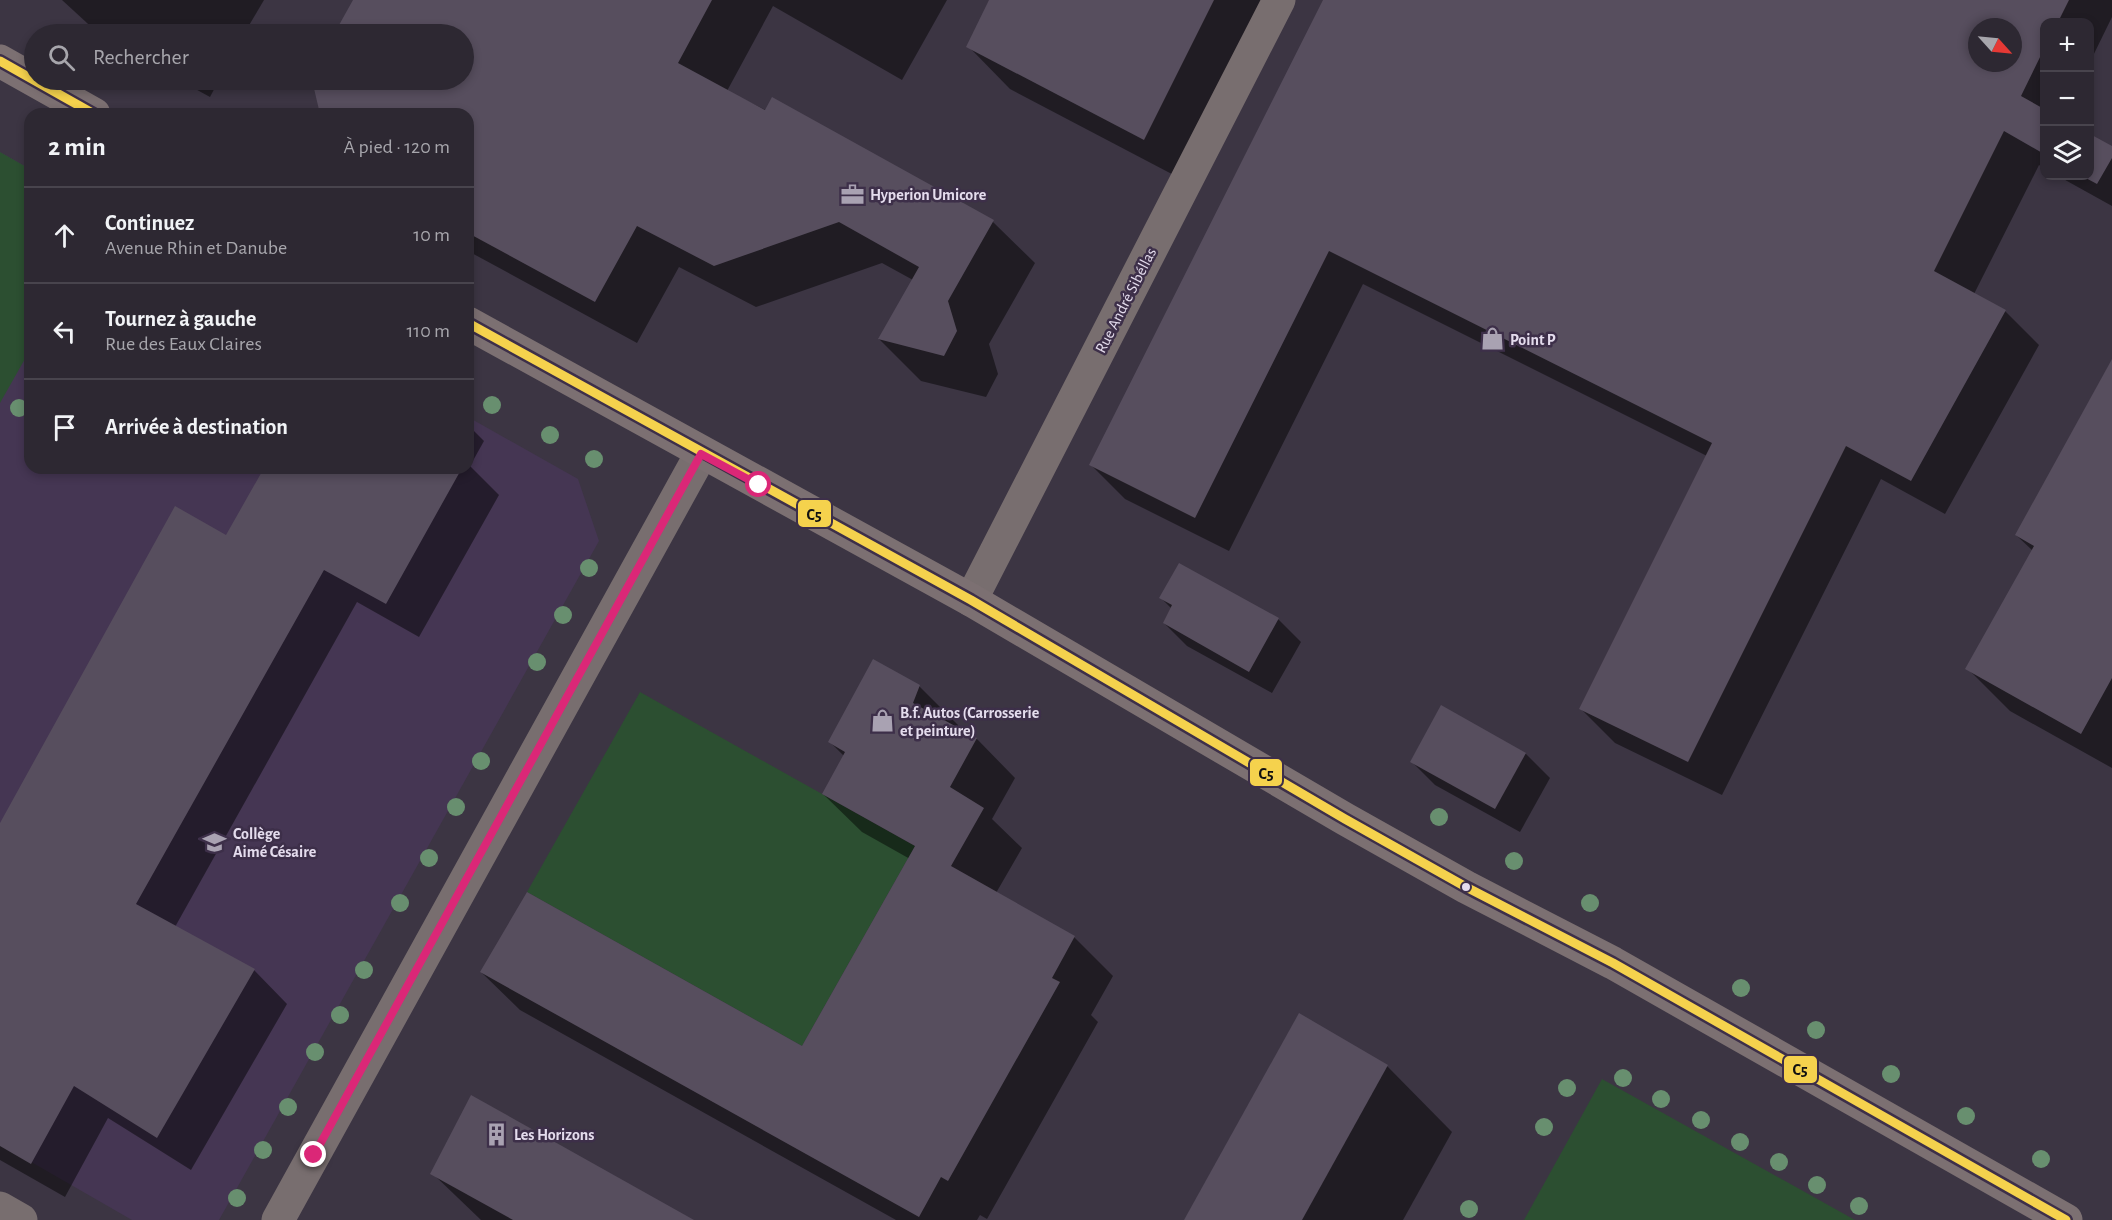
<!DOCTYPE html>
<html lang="fr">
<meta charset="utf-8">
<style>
body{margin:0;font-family:"Alegreya Sans",sans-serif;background:#35303a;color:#f1f3f6}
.controls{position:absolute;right:18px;top:18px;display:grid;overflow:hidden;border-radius:12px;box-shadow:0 3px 9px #0003}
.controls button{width:54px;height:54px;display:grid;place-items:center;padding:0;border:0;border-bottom:2px solid #48444d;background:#2d2832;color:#f1f3f6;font:30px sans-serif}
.compass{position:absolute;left:1968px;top:18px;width:54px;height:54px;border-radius:50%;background:#2d2832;box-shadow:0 3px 9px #0003;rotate:117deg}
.stop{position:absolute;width:18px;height:18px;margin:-14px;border:4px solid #db2777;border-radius:50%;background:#fff}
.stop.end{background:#db2777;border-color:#fff;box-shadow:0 2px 6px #0008}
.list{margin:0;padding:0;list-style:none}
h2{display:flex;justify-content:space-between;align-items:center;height:78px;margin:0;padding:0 24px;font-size:26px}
h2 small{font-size:20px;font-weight:400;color:#a7a6ac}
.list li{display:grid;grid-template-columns:39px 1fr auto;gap:18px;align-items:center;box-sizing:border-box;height:96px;padding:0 24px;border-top:2px solid #48444d}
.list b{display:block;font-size:22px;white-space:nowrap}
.list p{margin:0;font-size:20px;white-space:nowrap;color:#a7a6ac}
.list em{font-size:20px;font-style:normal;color:#a7a6ac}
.icon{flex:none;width:33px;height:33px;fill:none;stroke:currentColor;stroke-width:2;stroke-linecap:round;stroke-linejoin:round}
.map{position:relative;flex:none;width:2112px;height:1220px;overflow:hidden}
.search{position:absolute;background:#2d2832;box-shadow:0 3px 9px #0003;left:24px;top:24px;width:450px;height:66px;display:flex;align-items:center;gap:15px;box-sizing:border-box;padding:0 21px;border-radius:33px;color:#a7a6ac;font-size:22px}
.panel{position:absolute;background:#2d2832;box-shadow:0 3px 9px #0003;left:24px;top:108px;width:450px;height:366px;border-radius:18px}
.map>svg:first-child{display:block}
.built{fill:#453653}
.green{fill:#2c4f31}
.shadow{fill:#0007;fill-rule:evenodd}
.building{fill:#574e5e;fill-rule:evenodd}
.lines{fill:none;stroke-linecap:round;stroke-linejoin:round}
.street{stroke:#786e6f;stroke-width:33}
.secondary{stroke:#7c7072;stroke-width:33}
.bus-1-casing{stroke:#3d2f49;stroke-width:14}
.bus-1{stroke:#f5d24d;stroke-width:9}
.tree{fill:#688f6f}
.route{stroke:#db2777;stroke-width:8}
.bus-dot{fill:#e4dced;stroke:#3d2f49;stroke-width:2}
.labels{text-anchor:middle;stroke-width:5;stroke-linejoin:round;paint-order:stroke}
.poi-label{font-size:16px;font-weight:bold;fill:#e4dced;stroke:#3d2f49;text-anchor:start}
.street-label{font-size:16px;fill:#e4dced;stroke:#3d2f49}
.line-badge{stroke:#3d2f49;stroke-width:2}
.pale-badge-label{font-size:16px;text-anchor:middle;font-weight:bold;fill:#111}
</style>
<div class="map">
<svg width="2112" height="1220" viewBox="0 0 2112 1220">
<rect width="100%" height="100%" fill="#3c3543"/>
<!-- built -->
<polygon class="built" points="0,152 30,169 30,468 468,468 468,417 578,479 599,541 219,1220 132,1220 0,1144"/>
<!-- green -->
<g class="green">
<polygon points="0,152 30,169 30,350 0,403"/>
<polygon points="640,692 915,846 802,1046 527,892"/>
<polygon points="1602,1079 1855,1220 1524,1220"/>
</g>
<!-- shadow -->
<g class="shadow">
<polygon points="62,0 264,0 244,34 99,34"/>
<polygon points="355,0 947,0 902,80 773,6 727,91 993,222 1035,263 989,344 998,374 986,397 921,381 879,339 913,280 882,263 756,307 679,267 637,343 468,251 468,114 322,114 315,80 464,80 464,34 336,34"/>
<polygon points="991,0 1278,0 1187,182 1010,89 968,46"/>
<path d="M1325 0H2112V17L2090 62V22H2044V168L2039 165 1974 294 2005 311 2039 345 1945 514 1881 479 1722 795 1615 743 1581 709 1707 456 1363 284 1229 551 1125 499 1091 465ZM1977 27H2013V63H1977Z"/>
<polygon points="179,80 219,80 210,97"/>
<polygon points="2090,135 2112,148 2112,206 2058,176 2090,176"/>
<polygon points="2112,360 2112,768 2010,711 1967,668 2033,551 2016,535"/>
<polygon points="468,425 484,441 470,466 499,495 419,637 357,602 175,927 254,970 287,1004 191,1170 108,1118 65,1197 0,1160 0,824 227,537 266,468 468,468"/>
<polygon points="1161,598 1278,619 1301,642 1272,693 1187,646 1164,623 1172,609"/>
<polygon points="919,686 958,725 957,729 977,739 1015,778 992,819 1022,848 996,893 1074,937 1113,976 1091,1015 1098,1022 987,1219 980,1215 977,1220 896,1220 520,1010 481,972 802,1048 910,859 862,832 823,794 844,756 830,742"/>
<polygon points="1442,707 1526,754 1550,778 1520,832 1435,785 1411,761"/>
<polygon points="1387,1066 1452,1132 1403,1220 1186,1220"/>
<polygon points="432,1173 691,1220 481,1220"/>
</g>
<!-- building -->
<g class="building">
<polygon points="353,0 712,0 678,63 765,110 772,97 994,220 948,301 957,331 944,356 878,339 919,267 839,222 714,266 637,226 595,302 468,233 468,114 320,114 312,80 464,80 464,34 334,34"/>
<polygon points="989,0 1214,0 1144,140 966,47"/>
<path d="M1323 0H2069L2058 22H2044V49L2021 96 2044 109V154L2004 131 1934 271 2006 310 1911 481 1846 446 1688 762 1579 709 1712 443 1329 251 1195 518 1089 465ZM1977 27H2013V63H1977Z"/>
<polygon points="2090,134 2112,146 2112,158 2097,184 2082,176 2090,176"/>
<polygon points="2112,359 2112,678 2081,734 1965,669 2034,546 2015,535"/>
<polygon points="264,468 462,468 386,604 324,570 136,904 255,969 157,1138 74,1086 31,1164 0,1146 0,823 175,506 226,535"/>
<polygon points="1179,563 1279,618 1249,672 1163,623 1172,605 1159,598"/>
<polygon points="873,659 920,685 913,703 977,738 950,787 984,808 951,866 1075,936 1052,978 1060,982 948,1181 941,1177 919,1217 480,972 527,892 802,1046 915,846 822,794 845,752 828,742"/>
<polygon points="1441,705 1526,753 1495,809 1410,762"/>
<polygon points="1299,1013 1388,1065 1302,1220 1184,1220"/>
<polygon points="471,1095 694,1220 513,1220 430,1174"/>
</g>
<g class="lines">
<!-- street -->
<g class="street">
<polyline points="971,600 1279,0"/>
<polyline points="0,1208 21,1220"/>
<polyline points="278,1220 701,454"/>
</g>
<!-- secondary -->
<g class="secondary">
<polyline points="0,61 94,114"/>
<polyline points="468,323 971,600 1345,819 1466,887 1613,963 2066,1220"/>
</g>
<defs>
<g id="bus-1">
<polyline points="0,61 94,114"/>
<polyline points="468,323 971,600 1345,819 1466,887 1613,963 2066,1220"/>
</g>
</defs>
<!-- bus-1 casing -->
<use href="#bus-1" class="bus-1-casing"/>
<!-- bus-1 -->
<use href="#bus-1" class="bus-1"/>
</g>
<!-- trees -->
<g class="tree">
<circle cx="492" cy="405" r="9"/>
<circle cx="19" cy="408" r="9"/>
<circle cx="550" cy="435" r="9"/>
<circle cx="594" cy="459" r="9"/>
<circle cx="589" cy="568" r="9"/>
<circle cx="563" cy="615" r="9"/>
<circle cx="537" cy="662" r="9"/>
<circle cx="481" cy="761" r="9"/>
<circle cx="456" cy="807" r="9"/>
<circle cx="1439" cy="817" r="9"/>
<circle cx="429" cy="858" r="9"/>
<circle cx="1514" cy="861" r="9"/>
<circle cx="400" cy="903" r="9"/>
<circle cx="1590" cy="903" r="9"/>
<circle cx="364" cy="970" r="9"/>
<circle cx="1741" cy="988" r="9"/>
<circle cx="340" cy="1015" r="9"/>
<circle cx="1816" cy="1030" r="9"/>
<circle cx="315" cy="1052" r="9"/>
<circle cx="1891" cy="1074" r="9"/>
<circle cx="1623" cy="1078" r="9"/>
<circle cx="1567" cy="1088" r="9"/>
<circle cx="1661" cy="1099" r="9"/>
<circle cx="288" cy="1107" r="9"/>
<circle cx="1966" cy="1116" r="9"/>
<circle cx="1701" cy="1120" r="9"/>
<circle cx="1544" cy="1127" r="9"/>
<circle cx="1740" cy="1142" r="9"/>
<circle cx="263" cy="1150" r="9"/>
<circle cx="2041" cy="1159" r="9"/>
<circle cx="1779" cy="1162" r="9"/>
<circle cx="1817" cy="1185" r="9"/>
<circle cx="237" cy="1198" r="9"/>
<circle cx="1859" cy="1206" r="9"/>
<circle cx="1469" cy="1209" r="9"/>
</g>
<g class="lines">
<!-- route -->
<polyline class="route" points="314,1155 701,454 759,485"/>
</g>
<!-- icons -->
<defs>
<symbol id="office-bare" viewBox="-9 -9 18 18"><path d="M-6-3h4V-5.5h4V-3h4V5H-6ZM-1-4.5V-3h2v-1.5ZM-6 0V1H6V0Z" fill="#a9a2b2" stroke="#3d2f49" stroke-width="2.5" paint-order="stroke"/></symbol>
<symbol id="shop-bare" viewBox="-9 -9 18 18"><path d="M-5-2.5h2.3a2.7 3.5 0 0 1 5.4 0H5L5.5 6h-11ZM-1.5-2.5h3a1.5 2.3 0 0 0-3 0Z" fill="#a9a2b2" stroke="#3d2f49" stroke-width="2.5" paint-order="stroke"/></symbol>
<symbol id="school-bare" viewBox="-9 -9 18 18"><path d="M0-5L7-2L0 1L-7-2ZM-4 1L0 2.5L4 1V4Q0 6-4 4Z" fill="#a9a2b2" stroke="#3d2f49" stroke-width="2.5" paint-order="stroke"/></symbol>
<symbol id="building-bare" viewBox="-9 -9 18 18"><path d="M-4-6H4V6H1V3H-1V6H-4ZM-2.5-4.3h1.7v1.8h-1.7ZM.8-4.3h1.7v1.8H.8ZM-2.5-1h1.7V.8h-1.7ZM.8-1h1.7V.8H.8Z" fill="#a9a2b2" stroke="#3d2f49" stroke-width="2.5" paint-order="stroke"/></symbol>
</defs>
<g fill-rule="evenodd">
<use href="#office-bare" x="836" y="178" width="33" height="33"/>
<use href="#shop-bare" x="1476" y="322" width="33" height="33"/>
<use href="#shop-bare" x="866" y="704" width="33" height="33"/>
<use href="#school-bare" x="198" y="826" width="33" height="33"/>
<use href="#building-bare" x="480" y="1118" width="33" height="33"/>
</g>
<!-- markers -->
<circle class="bus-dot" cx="1466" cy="887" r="5"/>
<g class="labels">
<!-- poi labels -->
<g class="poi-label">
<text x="870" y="200">Hyperion Umicore</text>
<text x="1510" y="345">Point P</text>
<text x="900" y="718">B.f. Autos (Carrosserie<tspan x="900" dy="18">et peinture)</tspan></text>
<text x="233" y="839">Collège<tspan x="233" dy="18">Aimé Césaire</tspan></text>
<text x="514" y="1140">Les Horizons</text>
</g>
<!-- street labels -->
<g class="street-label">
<text transform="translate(1125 300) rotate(-63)" y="6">Rue André Sibéllas</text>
</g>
</g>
<g class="line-badge">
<rect x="797" y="499" width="35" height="29" rx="6" fill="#f5d24d"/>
<rect x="1249" y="758" width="34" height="29" rx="6" fill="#f5d24d"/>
<rect x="1783" y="1055" width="35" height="29" rx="6" fill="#f5d24d"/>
</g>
<g class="pale-badge-label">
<text x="814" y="520">C5</text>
<text x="1266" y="779">C5</text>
<text x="1800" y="1075">C5</text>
</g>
</svg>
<div class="controls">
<button>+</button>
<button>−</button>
<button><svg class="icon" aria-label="layers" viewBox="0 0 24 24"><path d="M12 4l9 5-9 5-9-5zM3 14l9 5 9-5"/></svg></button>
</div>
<svg class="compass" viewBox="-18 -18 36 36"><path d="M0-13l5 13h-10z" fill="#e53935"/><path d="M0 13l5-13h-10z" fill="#a7a6ac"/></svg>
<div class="stop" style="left:759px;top:485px"></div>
<div class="stop end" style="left:314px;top:1155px"></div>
<div class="search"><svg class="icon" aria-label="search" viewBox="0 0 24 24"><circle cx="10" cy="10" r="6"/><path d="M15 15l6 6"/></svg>Rechercher</div>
<section class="panel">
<h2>2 min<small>À pied · 120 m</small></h2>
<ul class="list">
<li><svg class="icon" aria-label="ahead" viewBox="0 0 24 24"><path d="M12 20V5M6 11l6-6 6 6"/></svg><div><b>Continuez</b><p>Avenue Rhin et Danube</p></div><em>10 m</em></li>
<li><svg class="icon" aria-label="left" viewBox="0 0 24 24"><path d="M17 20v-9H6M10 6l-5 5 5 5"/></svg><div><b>Tournez à gauche</b><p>Rue des Eaux Claires</p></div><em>110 m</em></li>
<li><svg class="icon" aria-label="arrive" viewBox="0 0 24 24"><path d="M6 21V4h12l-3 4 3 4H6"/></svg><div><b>Arrivée à destination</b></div></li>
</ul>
</section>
</div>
